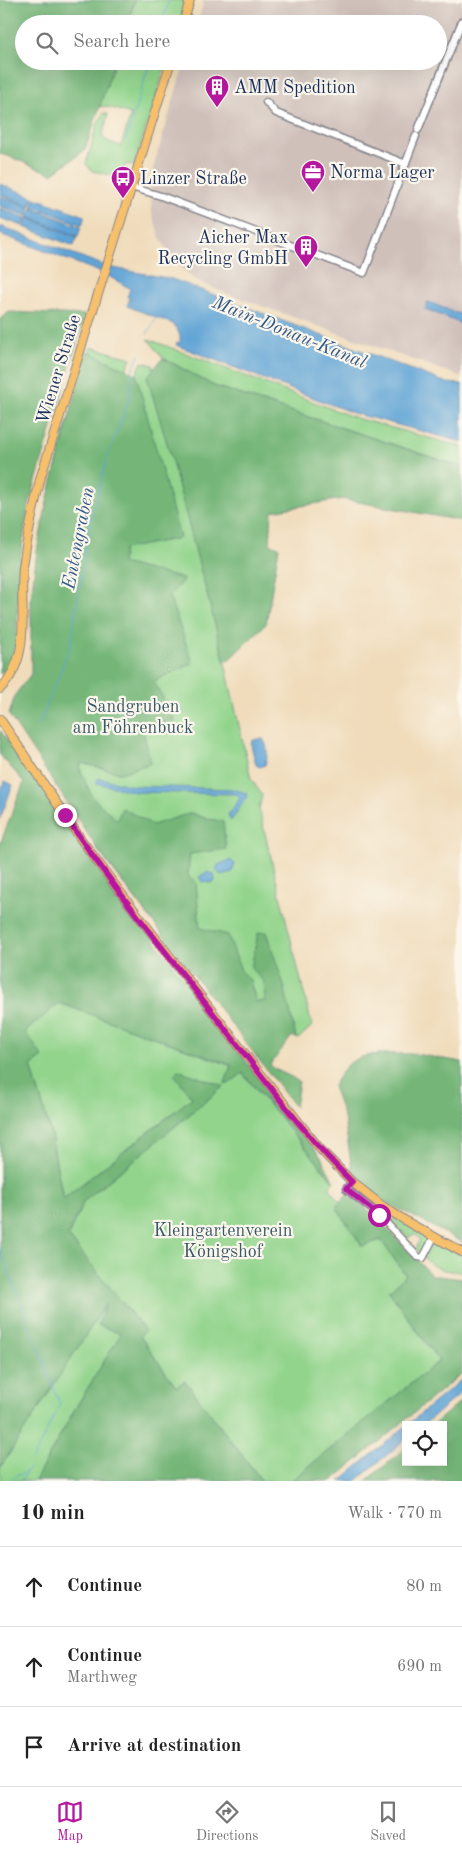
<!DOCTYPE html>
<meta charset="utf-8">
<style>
body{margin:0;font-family:"Old Standard TT",serif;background:#f2f2f2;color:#222}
.controls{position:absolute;right:15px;bottom:15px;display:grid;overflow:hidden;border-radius:0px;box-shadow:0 5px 20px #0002}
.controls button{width:45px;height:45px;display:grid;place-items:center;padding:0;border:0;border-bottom:1px solid #e0e0e0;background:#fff;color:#222;font:25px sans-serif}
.stop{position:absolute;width:15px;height:15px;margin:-11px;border:4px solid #b5179e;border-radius:50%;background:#fff}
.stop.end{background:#b5179e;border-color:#fff;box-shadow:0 1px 5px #0008}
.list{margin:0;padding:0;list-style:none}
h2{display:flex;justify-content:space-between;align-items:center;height:65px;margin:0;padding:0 20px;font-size:21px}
h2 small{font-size:16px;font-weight:400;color:#767676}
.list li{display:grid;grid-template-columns:32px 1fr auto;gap:15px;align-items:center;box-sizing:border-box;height:80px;padding:0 20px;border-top:1px solid #e0e0e0}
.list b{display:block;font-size:19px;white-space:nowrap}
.list p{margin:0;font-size:16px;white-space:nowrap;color:#767676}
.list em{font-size:16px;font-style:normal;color:#767676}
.icon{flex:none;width:28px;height:28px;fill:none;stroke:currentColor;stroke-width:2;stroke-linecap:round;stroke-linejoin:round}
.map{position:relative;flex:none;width:462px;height:1481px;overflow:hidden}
.search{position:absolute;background:#fff;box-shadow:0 5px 20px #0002;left:15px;right:15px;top:15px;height:55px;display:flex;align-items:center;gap:12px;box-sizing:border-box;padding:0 18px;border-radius:28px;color:#767676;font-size:19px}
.sheet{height:305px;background:#fff}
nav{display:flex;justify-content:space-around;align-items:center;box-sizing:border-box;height:70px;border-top:1px solid #e0e0e0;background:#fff;font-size:14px;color:#767676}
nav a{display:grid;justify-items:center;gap:2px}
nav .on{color:#b5179e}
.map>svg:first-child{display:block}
.industrial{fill:#cfc0ba}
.green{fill:#92d48c;stroke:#568275}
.forest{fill:#75b678;stroke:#48726b}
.water{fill:#60a4d5;stroke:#3e6a9a}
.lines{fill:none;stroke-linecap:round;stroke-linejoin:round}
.stream{stroke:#60a4d5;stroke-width:1}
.minor-casing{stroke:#86868c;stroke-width:9}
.major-casing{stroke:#86868c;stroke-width:10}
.minor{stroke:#fff;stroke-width:6}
.major{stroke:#f7c06c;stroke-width:8}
.route{stroke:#b5179e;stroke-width:6}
.labels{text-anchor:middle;stroke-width:4.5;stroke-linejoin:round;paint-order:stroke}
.poi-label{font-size:18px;fill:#1b2f5e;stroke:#fbf7ec;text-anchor:start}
.street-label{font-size:18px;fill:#1b2f5e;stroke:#fbf7ec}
.park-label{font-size:18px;fill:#39586a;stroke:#fbf7ec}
.water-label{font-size:19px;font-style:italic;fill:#335888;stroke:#fbf7ec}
</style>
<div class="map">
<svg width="462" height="1481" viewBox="0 0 462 1481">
<rect width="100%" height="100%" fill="#fbf7ec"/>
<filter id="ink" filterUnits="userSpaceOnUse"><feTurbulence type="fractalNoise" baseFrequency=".02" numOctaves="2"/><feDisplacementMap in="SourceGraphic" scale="10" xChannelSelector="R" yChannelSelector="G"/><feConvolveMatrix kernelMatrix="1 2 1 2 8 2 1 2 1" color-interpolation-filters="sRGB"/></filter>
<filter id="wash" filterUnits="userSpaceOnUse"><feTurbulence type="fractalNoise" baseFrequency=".0096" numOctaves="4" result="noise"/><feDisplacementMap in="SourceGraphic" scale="20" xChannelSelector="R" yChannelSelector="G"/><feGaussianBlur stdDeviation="1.12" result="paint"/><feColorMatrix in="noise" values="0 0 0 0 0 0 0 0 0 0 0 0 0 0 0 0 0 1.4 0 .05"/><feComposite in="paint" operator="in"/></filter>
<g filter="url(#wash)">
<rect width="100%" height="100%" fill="#f0dcbb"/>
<!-- industrial -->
<polygon class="industrial" points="204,0 462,0 462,377 217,290 194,279 175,262 160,238 152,213 150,184 154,165 185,61 438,61 438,24 197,24"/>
<!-- green -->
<g class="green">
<polygon points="135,0 186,0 179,24 127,24"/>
<polygon points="115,61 167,61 134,166 126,164 121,177 92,171 86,164 97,125 104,113 108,114 102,138 112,143 121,146 131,114 112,108 99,106"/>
<polygon points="148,339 356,418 462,447 462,467 214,386 163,358"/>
<polygon points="91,347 131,358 124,375 135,378 142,362 153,365 156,394 225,663 251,779 262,795 259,809 312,1026 298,1039 296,1038 291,1018 241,1036 95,847 98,844 35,685 47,511 63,437"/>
<polygon points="59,1002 232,1066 225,1083 228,1084 242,1073 334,1182 329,1187 341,1203 336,1206 381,1240 406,1276 389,1291 439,1361 291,1481 262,1481 185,1381 176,1387 140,1336 142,1327 68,1236 84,1201 224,1086 175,1074 192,1098 63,1199 50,1130 31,1066 25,1032"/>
<path d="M391 1214 462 1256V1272C436 1270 434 1269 416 1249L420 1239 414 1234 408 1238 389 1216Z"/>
<polygon points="107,1301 121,1334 75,1409 35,1481 0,1481 0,1468"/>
</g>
<!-- forest -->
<g class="forest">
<polygon points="0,0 135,0 127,24 24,24 24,61 115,61 85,150 52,174 8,156 0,154"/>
<polygon points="9,312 85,315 28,508 19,567 16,648 9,667 0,674 0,320"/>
<path d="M87 351 136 374 180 538 124 549 122 563 184 579 169 596 193 663 154 681 175 721 142 726 151 763 121 773 81 763 80 769 92 797 117 820 122 808 153 825 191 813 207 819 223 821 226 849 190 854 188 876 196 882 200 928 228 935 242 973 250 980 256 1002 265 1001 264 982 251 968 258 933 266 932 284 985 296 1038 292 1036 270 1065C279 1073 289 1074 299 1082L295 1107 99 851 9 715 15 695 31 674V598L37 551 49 493Z"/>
<polygon points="163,358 214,386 462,467 462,521 342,499 272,511 270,544 279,547 266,624 225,663 169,450 147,377"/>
<polygon points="0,730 72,831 249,1065 321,1157 334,1182 243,1073 228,1084 225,1083 231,1065 59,1003 25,1032 43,1057 31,1066 50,1130 63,1199 192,1098 174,1074 178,1070 224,1086 84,1201 68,1236 142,1327 145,1331 140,1336 176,1387 185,1381 262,1481 35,1481 75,1409 121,1334 98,1325 106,1304 0,1468 0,844 24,782 0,755"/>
<path d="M379 1054H415L462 1062V1242L384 1201 353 1175 344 1118 333 1086C347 1063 351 1057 379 1054Z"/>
<polygon points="348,1194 374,1215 431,1275 462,1279 462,1373 332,1481 291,1481 439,1361 389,1291 406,1275 381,1240 362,1246 336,1207"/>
<polygon points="462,1400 462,1481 366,1481 406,1448 406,1462 443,1462 443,1425 433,1425"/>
</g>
<!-- water -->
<g class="water">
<polygon points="0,184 34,197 30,206 0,194"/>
<polygon points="0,196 30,207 27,216 0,206"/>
<polygon points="35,198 85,216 82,225 32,206"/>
<polygon points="0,208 26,218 23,226 0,218"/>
<polygon points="32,208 81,227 78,236 28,217"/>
<polygon points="28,218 77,237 74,246 24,227"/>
<path d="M0 226 108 267 172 279 447 383 462 384V442L353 413 176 345 177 342 180 343C181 335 178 330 173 324L127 306 130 298 127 297 130 289 129 288 105 274 0 234Z"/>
<polygon points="428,302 462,315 462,324 425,309"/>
<path d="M257 739H263C268 745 268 758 265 765L260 767 256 765 251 745 252 741Z"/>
<polygon points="99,778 133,786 233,789 246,793 247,796 231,821 228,815 240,798 236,794 136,792 96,783"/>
<polygon points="5,781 13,785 0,819 0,792"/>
<polygon points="230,860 235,864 232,872 220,875 216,870 218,865"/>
<polygon points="207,872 214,874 215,881 210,883 202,882 199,877"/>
<polygon points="462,1379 462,1392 423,1425 407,1425"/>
<polygon points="406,1426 406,1439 356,1481 340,1481"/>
</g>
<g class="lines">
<!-- stream -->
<g class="stream">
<polyline points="162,24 169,0"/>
<polyline points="126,140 150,61"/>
<polyline points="147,334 157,317"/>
<polyline points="39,726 71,644 89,527 108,455 129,400 132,371 139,355"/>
<polyline points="0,1248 60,1404 32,1460"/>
<path d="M10 1481C15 1474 25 1475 30 1468"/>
<polyline points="21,1481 26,1473"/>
</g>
</g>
</g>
<g filter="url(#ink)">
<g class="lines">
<defs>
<g id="minor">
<polyline points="266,102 276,113 406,164"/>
<polyline points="418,130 462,21"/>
<polyline points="131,187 161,196 364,273 416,136"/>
<polyline points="352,1182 346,1189 379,1215 418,1257 423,1258 434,1237"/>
</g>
<g id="major">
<polyline points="183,24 190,0"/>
<path d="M0 689C33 657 19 609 23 567 27 536 34 506 41 476L171 61"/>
<polyline points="0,719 80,838 114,884 256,1068 321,1150 352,1182 381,1205 409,1223 462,1252"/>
</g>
</defs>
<!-- minor casing -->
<use href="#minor" class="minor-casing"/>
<!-- major casing -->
<use href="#major" class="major-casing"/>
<!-- minor -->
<use href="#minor" class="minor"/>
<!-- major -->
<use href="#major" class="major"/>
</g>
</g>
<g class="lines" filter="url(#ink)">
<!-- route -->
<path class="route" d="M65 815C112 887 167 953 219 1021 262 1075 302 1133 352 1182L346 1189 379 1215"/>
</g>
<!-- icons -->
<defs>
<symbol id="building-pin" viewBox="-11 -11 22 30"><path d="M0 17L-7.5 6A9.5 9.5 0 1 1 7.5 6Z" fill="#b5179e" stroke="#fbf7ec"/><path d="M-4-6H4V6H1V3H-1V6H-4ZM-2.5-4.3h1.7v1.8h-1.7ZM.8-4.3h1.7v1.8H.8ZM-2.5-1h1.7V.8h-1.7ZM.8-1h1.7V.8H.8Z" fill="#fff"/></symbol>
<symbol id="office-pin" viewBox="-11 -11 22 30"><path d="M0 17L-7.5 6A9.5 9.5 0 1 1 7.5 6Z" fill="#b5179e" stroke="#fbf7ec"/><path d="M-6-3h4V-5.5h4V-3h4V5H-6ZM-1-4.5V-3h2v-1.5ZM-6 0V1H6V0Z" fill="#fff"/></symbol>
<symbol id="bus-pin" viewBox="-11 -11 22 30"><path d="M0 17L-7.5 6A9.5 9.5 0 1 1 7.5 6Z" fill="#b5179e" stroke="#fbf7ec"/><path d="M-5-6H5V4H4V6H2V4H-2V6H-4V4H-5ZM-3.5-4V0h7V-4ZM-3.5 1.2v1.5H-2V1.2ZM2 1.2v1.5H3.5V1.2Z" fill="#fff"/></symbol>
</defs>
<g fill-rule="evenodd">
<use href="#building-pin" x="203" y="73" width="28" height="38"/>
<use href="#office-pin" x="299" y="158" width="28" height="38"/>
<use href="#bus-pin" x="109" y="164" width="28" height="38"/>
<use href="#building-pin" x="292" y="233" width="28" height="38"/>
</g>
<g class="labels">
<!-- poi labels -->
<g class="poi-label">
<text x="234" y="93">AMM Spedition</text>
<text x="330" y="178">Norma Lager</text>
<text x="140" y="184">Linzer Straße</text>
<text x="288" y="243" text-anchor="end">Aicher Max<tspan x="288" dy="21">Recycling GmbH</tspan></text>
</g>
<!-- street labels -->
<g class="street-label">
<text transform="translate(58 369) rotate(-73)" y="6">Wiener Straße</text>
</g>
<!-- park labels -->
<g class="park-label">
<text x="133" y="712">Sandgruben<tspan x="133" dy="21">am Föhrenbuck</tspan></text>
<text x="223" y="1236">Kleingartenverein<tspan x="223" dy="21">Königshof</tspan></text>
</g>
<!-- water labels -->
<g class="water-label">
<text transform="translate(290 331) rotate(22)" y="7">Main-Donau-Kanal</text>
<text transform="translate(77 538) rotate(-79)" y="7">Entengraben</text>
</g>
</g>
</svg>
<div class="controls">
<button><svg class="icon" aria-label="locate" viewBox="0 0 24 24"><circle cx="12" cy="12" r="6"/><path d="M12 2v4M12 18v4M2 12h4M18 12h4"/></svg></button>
</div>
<div class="stop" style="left:379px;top:1215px"></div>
<div class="stop end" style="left:65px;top:815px"></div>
<div class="search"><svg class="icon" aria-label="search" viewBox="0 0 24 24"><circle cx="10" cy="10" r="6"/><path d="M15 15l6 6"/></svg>Search here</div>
</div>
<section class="sheet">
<h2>10 min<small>Walk · 770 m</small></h2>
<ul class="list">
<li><svg class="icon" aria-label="ahead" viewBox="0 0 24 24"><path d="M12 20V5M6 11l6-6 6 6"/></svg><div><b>Continue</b></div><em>80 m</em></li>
<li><svg class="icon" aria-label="ahead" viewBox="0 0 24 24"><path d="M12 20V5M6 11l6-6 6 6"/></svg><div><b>Continue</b><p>Marthweg</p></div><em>690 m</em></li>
<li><svg class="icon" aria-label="arrive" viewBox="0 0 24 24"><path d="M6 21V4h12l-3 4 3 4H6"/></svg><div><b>Arrive at destination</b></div></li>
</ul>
</section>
<nav>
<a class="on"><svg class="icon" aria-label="map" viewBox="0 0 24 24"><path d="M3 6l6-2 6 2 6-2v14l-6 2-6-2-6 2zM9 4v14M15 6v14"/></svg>Map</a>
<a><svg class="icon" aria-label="directions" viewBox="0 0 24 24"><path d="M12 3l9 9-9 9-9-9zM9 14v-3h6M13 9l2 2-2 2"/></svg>Directions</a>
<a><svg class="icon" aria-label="saved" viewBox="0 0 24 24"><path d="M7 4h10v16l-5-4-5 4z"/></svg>Saved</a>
</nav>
